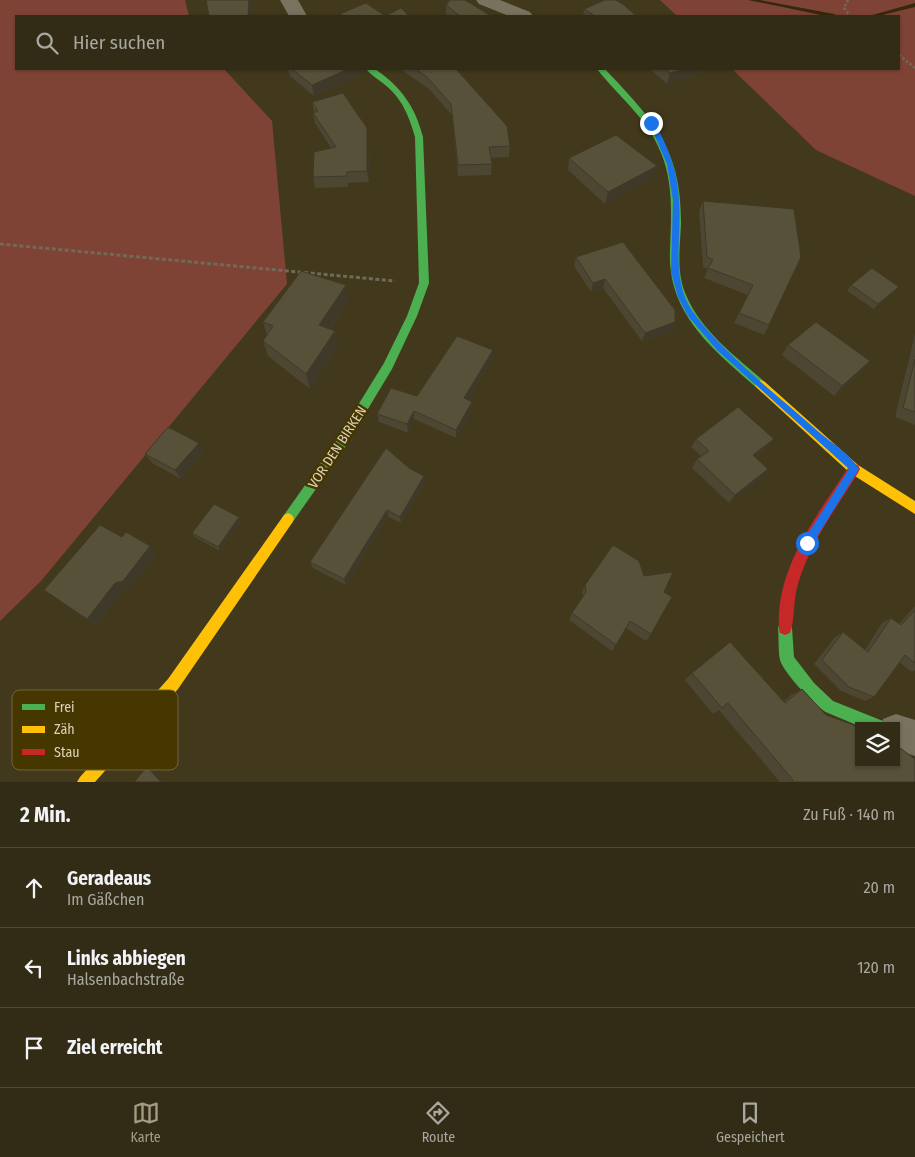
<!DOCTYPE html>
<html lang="de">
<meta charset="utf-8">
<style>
body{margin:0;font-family:"Fira Sans Condensed",sans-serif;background:#3d3722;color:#f1f3f6}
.controls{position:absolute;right:15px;bottom:15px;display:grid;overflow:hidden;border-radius:0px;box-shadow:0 1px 4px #0004}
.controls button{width:45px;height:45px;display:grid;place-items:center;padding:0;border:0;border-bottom:1px solid #4d4734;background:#322b15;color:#f1f3f6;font:25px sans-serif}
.stop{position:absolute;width:15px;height:15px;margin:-11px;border:4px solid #1a73e8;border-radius:50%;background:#fff}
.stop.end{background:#1a73e8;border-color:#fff;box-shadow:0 1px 5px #0008}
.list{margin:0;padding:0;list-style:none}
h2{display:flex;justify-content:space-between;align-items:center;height:65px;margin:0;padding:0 20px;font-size:21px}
h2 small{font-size:16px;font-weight:400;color:#a8a7a0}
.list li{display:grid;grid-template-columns:32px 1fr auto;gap:15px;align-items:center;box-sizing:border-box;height:80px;padding:0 20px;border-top:1px solid #4d4734}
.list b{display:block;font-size:19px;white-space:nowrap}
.list p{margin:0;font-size:16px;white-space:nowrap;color:#a8a7a0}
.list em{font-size:16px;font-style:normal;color:#a8a7a0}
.icon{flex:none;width:28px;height:28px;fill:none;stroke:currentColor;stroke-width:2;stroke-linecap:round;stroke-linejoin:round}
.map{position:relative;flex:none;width:915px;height:782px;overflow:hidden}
.search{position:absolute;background:#322b15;box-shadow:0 1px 4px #0004;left:15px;right:15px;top:15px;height:55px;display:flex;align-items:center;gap:12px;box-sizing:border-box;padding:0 18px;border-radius:0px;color:#a8a7a0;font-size:19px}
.sheet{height:305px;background:#322b15}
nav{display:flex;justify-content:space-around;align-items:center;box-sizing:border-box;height:70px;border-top:1px solid #4d4734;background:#322b15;font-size:14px;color:#a8a7a0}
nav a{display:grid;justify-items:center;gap:2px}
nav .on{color:#a59c82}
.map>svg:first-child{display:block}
.green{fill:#7f4336}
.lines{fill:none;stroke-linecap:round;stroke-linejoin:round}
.stream{fill:#33290b;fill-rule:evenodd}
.path-far1{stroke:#716a58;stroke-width:2.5;stroke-dasharray:2.5 2;stroke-linecap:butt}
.path{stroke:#716a58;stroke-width:3;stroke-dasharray:4 2.5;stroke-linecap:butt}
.street{fill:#78725f;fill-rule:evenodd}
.fast{fill:#4caf50;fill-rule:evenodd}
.slow{fill:#ffc107;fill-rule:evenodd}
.jam{fill:#c62828;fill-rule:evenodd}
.wall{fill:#4c4632}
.shaded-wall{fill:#3e3929}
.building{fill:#58513a;stroke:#3e3929}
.route{fill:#1a73e8}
.labels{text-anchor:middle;stroke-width:5;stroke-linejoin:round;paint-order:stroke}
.street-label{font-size:14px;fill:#dbd2b9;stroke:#463600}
.key{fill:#463600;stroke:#736538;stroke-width:1}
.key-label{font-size:14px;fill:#dbd2b9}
</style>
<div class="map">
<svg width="915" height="782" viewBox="0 0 915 782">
<rect width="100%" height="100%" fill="#42391c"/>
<!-- green -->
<g class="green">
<polygon points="0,0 185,0 189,16 16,16 16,69 224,69 272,121 287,284 41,581 0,621"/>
<polygon points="660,0 915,0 915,196 816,150 732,69 899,69 899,16 677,16"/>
</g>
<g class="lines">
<!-- stream -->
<g class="stream">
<polygon points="748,0 760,0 834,14 837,16 826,16"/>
<polygon points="915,3 915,7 878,16 869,16"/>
</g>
<!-- path-far1 -->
<g class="path-far1">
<polyline points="848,0 844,8 850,16"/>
<polyline points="899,55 915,68"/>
</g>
<!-- path -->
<polyline class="path" points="0,244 395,281"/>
<!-- street -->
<g class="street">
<polygon points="280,0 298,0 307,16 289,16"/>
<polygon points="476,0 500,0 530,12 533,16 509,16 479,4"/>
<polygon points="896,714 915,720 915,756 896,750 896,726 881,726 883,719"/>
</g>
<!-- fast -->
<g class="fast">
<path d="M366 69H375C401 87 415 106 423 137L429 283 417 316 392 369 342 452 292 523 288 525 284 523 282 519 284 515 334 444 384 363 407 316 419 283 415 137C409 116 402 98 384 84 378 79 371 75 366 69Z"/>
<path d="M597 69H605C653 120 682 149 681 224 680 248 676 272 686 295 701 331 736 357 765 382L767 385 765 388H757C713 349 667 314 670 250 671 218 674 184 661 153 648 119 619 97 597 69Z"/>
<path d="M785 621 790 623 792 628 794 657 814 683 833 701 883 721 885 726H859L828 713C817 709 783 672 780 660 778 650 779 638 778 628L780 623Z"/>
</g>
<!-- slow -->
<g class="slow">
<polygon points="761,380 765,382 858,465 915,501 915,514 850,473 757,388 755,385 757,382"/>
<polygon points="288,513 292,515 294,519 292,523 178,689 95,782 77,782 80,777 168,679 284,515"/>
</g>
<!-- jam -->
<path class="jam" d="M854 464 858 465 860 469 858 473C836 508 810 543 798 584 793 599 795 621 790 633L785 635 780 633C778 627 779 621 779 614 782 559 821 510 850 465Z"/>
</g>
<!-- wall -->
<g class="wall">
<polygon points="446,5 491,16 448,16 446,15"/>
<polygon points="584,9 636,16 583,16"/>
<polygon points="288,69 362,69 362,74 314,96 290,76"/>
<polygon points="400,69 456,69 510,146 509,157 491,158 492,164 491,175 458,176 452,115 428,88"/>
<polygon points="650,69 703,69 702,73 667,84"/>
<polygon points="312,102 367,128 368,138 369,182 348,183 348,187 315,188 313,177 331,148 315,123 313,113 314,112"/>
<polygon points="569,158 654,177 605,204 568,170"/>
<polygon points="703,201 794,209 769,325 764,335 734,323 748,295 704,278 708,269 703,267 699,211"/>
<polygon points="576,257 675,322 672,331 642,341 603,288 591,292 574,266"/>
<polygon points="851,285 895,292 874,309 847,291"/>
<polygon points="348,301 330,329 335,331 338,346 310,389 268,356 263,341 267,335 263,322"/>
<polygon points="915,334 915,425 895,417"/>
<polygon points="788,345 870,361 862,371 834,396 782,355"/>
<polygon points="493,350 493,359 468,400 472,411 456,438 414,419 408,433 379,422 377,414 417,396"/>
<polygon points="696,439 768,447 756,457 762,477 729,503 692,468 697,459 701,456 691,447"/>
<polygon points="204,452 181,479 152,463 145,454"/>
<polygon points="409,468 424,476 425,483 401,523 388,517 346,585 313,568 310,562"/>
<polygon points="242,521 220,551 195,537 192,533"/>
<polygon points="122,537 157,553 131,588 123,590 96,625 44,590"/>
<polygon points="644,576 664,592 651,634 646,641 626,628 612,651 569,620 572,613 583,597 582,592 585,585"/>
<polygon points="915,606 915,670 912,672 899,662 874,697 865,701 841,691 814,664 835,637 843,632 865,650 882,623 891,618 899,624"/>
<polygon points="692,673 784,701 791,695 802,689 826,715 915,782 780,782 719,710 713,714 685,680"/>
</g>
<!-- shaded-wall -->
<g class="shaded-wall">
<polygon points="249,0 253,0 251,16 248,16"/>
<polygon points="348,69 362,69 362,74 314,96 312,85"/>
<polygon points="685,69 703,69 702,73 667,84 670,73"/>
<polygon points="367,128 368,138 369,182 367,171"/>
<polygon points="657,166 654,177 605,204 608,192"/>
<polygon points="605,279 603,288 591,292 593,283"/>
<polygon points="346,285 348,301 322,340 319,325"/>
<polygon points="899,287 895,292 874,309 878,304"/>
<polygon points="675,322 672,331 642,341 645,333"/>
<polygon points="335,331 338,346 310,389 306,374"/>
<polygon points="493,350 493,359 464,407 464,398"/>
<polygon points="870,361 862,371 834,396 842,386"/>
<polygon points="472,402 472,411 456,438 456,430"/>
<polygon points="414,411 414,419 408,433 407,424"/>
<polygon points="774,439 768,447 748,463 753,455"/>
<polygon points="199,443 204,452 181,479 175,470"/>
<polygon points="768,469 762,477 729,503 735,495"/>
<polygon points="424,476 425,483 401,523 400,517"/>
<polygon points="387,510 388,517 346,585 344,579"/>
<polygon points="239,517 242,521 220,551 218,547"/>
<polygon points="150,546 157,553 131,588 123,590 96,625 87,619 115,583"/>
<polygon points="147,767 154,770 166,782 161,782"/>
</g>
<!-- building -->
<g class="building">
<polygon points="206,0 249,0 248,16 209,16"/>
<polygon points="450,0 465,0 491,16 460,16 446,5"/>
<polygon points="605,0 616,0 624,5 636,16 595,16 584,9"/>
<polygon points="366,3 385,16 401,8 409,16 343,16 340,14"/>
<polygon points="292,69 348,69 312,85"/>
<polygon points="416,69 456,69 507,126 510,146 489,147 492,164 458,165 451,104 427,77"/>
<polygon points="665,69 685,69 670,73"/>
<polygon points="343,93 367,128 367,171 347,172 347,176 313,177 314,152 336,147 313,113 318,111 312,102"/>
<polygon points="616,135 657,166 608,192 569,158"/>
<polygon points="703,201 794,209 801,257 769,325 739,313 753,285 708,268 713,260 707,257"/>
<polygon points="623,242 675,310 675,322 645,333 605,279 593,283 576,257"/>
<polygon points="872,268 899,287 878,304 851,285"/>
<polygon points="301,271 346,285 319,325 335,331 306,374 263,341 273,326 263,322"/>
<polygon points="816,322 870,361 842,386 788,345"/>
<polygon points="457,336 493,350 464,398 472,402 456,430 414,411 407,424 377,414 391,388 417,396"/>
<polygon points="915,359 915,412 903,408"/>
<polygon points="738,407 774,439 753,455 768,469 735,495 697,459 709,451 696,439"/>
<polygon points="168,427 199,443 175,470 145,454"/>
<polygon points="386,448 409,468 424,476 400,517 387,510 344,579 310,562"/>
<polygon points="214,504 239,517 218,547 192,533"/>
<polygon points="100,525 122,537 126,532 150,546 123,581 115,583 87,619 44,590"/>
<polygon points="613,545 639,561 644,576 673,572 664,592 672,597 651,634 630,621 616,645 572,613 586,592 585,585"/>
<polygon points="915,610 915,663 905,655 874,697 849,687 822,660 843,632 868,652 891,618 901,625"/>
<polygon points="730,642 785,703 802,689 826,715 859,727 859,763 896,763 896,745 915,759 915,782 791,782 793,780 728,703 722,708 692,673"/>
<polygon points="147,767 161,782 134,782"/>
</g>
<!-- route -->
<path class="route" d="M649 122H654C668 146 678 172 679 201 682 238 670 279 693 312 726 357 778 395 820 433 832 443 851 455 859 469L811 546 807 548 804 546V540L849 469 717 350 688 316 678 297 671 272 673 200 667 164Z"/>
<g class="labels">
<!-- street labels -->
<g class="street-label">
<text transform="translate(337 447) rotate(-57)" y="5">VOR DEN BIRKEN</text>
</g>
</g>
<!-- legend -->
<rect x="12" y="690" width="166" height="80" rx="8" class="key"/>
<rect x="22" y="704" width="23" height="6" fill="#4caf50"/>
<rect x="22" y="726" width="23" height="7" fill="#ffc107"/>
<rect x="22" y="749" width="23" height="6" fill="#c62828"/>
<g class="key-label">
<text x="54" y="712">Frei</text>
<text x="54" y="734">Zäh</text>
<text x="54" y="757">Stau</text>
</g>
</svg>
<div class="controls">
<button><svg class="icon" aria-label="layers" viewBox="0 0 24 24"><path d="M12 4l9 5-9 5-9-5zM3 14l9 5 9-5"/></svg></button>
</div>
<div class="stop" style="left:807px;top:543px"></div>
<div class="stop end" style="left:651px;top:123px"></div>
<div class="search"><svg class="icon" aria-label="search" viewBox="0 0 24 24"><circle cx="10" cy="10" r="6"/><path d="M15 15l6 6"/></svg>Hier suchen</div>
</div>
<section class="sheet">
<h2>2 Min.<small>Zu Fuß · 140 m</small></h2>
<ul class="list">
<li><svg class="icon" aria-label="ahead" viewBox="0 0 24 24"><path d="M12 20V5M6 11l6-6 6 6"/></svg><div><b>Geradeaus</b><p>Im Gäßchen</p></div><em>20 m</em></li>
<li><svg class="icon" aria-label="left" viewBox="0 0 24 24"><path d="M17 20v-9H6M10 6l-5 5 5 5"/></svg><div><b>Links abbiegen</b><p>Halsenbachstraße</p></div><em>120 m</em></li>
<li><svg class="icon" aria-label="arrive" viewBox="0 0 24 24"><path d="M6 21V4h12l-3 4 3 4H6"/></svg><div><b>Ziel erreicht</b></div></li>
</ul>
</section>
<nav>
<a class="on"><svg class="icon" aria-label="map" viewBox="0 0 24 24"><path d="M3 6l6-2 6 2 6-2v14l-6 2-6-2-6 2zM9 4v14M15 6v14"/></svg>Karte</a>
<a><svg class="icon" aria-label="directions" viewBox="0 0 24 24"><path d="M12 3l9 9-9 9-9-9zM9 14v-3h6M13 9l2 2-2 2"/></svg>Route</a>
<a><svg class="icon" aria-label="saved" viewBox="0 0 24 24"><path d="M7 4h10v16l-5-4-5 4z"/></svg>Gespeichert</a>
</nav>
